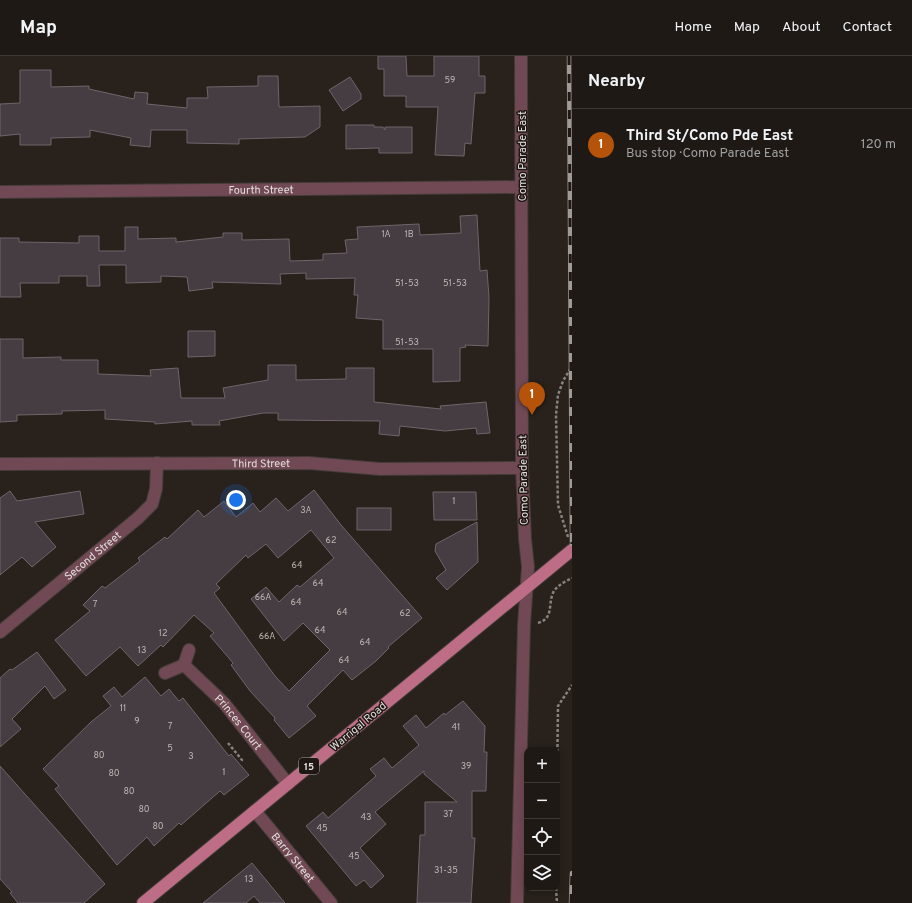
<!DOCTYPE html>
<meta charset="utf-8">
<style>
body{margin:0;font-family:Overpass,sans-serif;background:#2b2622;color:#f1f3f6}
.controls{position:absolute;right:12px;bottom:12px;display:grid;overflow:hidden;border-radius:8px;box-shadow:0 2px 10px #0003}
.controls button{width:36px;height:36px;display:grid;place-items:center;padding:0;border:0;border-bottom:1px solid #3c3834;background:#1e1915;color:#f1f3f6;font:20px sans-serif}
.you{position:absolute;left:236px;top:444px;width:14px;height:14px;margin:-10px;border:3px solid #fff;border-radius:50%;background:#1a73e8;box-shadow:0 0 0 6px #1a73e833}
.badge{display:grid;place-items:center;width:26px;height:26px;border-radius:50%;background:#b45309;color:#fff;font-size:13px;font-weight:700}
.pin{position:absolute;translate:-50% -33px;filter:drop-shadow(0 1px 2px #0008)}
.pin::after{content:'';position:absolute;top:21px;width:14px;height:12px;background:inherit;clip-path:polygon(0 0,100% 0,50% 100%)}
.list{margin:0;padding:0;list-style:none}
h2{display:flex;justify-content:space-between;align-items:center;height:52px;margin:0;padding:0 16px;font-size:17px}
h2 small{font-size:13px;font-weight:400;color:#a1a0a0}
.list li{display:grid;grid-template-columns:26px 1fr auto;gap:12px;align-items:center;box-sizing:border-box;height:72px;padding:0 16px;border-top:1px solid #3c3834}
.list b{display:block;font-size:15px;white-space:nowrap}
.list p{margin:0;font-size:13px;white-space:nowrap;color:#a1a0a0}
.list em{font-size:13px;font-style:normal;color:#a1a0a0}
.icon{flex:none;width:22px;height:22px;fill:none;stroke:currentColor;stroke-width:2;stroke-linecap:round;stroke-linejoin:round}
.map{position:relative;flex:none;width:572px;height:847px;overflow:hidden}
header{display:flex;align-items:center;gap:24px;box-sizing:border-box;height:56px;padding:0 20px;background:#1e1915;border-bottom:1px solid #3c3834}
header strong{font-size:19px}
nav{display:flex;gap:22px;margin-inline-start:auto;font-size:14px}
main{display:flex}
aside{flex:1;background:#1e1915}
.map>svg:first-child{display:block}
.building{fill:#453d41;stroke:#6f656a;fill-rule:evenodd}
.lines{fill:none;stroke-linecap:round;stroke-linejoin:round}
.minor-casing{stroke:#423b37;stroke-width:14}
.major-casing{stroke:#423b37;stroke-width:14}
.path{stroke:#88827e;stroke-width:2.5;stroke-dasharray:3 2;stroke-linecap:butt}
.minor{stroke:#704954;stroke-width:12}
.major{stroke:#bd6d85;stroke-width:12}
.rail-casing{stroke:#a09a97;stroke-width:4.5}
.rail{stroke:#1e1713;stroke-width:3;stroke-dasharray:9;stroke-linecap:butt}
.labels{text-anchor:middle;stroke-width:3;stroke-linejoin:round;paint-order:stroke}
.number-label{font-size:9px;fill:#bcb6b4}
.shield{fill:#1e1713;stroke:#a8a29f;stroke-width:1}
.shield-label{font-size:10px;font-weight:bold;fill:#e3dedb}
.street-label{font-size:11px;fill:#e3dedb;stroke:#1e1713}
</style>
<header>
<strong>Map</strong>
<nav><a>Home</a><a>Map</a><a>About</a><a>Contact</a></nav>
</header>
<main>
<div class="map">
<svg width="572" height="847" viewBox="0 0 572 847">
<rect width="100%" height="100%" fill="#28211c"/>
<!-- building -->
<g class="building">
<polygon points="378,0 406,0 407,20 434,20 434,0 479,0 479,20 485,20 485,37 475,37 471,88 465,87 464,100 435,99 438,51 406,51 406,40 384,40 384,13 378,13"/>
<polygon points="20,14 51,14 51,31 89,30 89,33 134,43 135,36 148,37 147,48 187,52 187,42 208,42 207,31 258,30 258,20 278,20 279,51 320,50 320,71 305,81 239,83 239,88 187,87 187,74 151,74 150,91 130,89 131,82 90,74 90,81 51,82 51,89 20,89 20,78 0,80 0,48 20,47"/>
<polygon points="350,21 361,38 361,43 343,55 329,34"/>
<polygon points="346,69 374,69 374,71 383,71 385,74 385,71 412,71 412,97 379,97 379,92 346,93"/>
<polygon points="477,159 480,215 487,214 489,241 488,290 465,289 466,291 460,292 460,325 433,326 433,293 383,293 383,264 356,262 358,239 354,239 355,222 306,223 306,217 280,218 281,228 212,226 213,232 189,235 187,221 161,220 161,226 126,227 126,209 99,209 100,230 87,230 87,220 59,220 59,227 20,227 21,241 0,241 0,182 19,182 19,186 79,187 79,180 99,180 99,195 125,195 125,171 138,171 138,183 176,182 176,186 223,181 223,177 242,177 242,184 289,183 290,205 323,204 323,198 347,197 345,184 358,183 357,171 419,168 420,179 461,177 460,160"/>
<polygon points="188,275 215,275 215,300 188,301"/>
<polygon points="0,283 23,283 23,302 61,301 61,304 98,304 98,318 151,320 150,314 178,312 181,342 225,342 223,332 268,324 268,309 296,309 296,324 346,323 346,312 374,312 374,346 441,353 440,350 486,346 490,377 477,378 476,372 445,375 400,370 399,380 379,378 380,365 278,364 278,357 263,357 219,365 220,369 192,369 192,365 155,368 155,366 105,363 105,354 62,355 62,358 17,359 17,365 0,366"/>
<path d="M314 434 341 469 422 562 388 591 389 592 376 605 352 624 343 614 307 650 316 660 289 682 274 664 275 662 250 635 231 609 233 607 210 580 214 577 194 559 163 591 161 589 138 610 120 591 86 620 55 584 90 555 83 549 102 530 105 532 140 505 138 502 165 481 167 483 198 454 204 461 224 445 236 461 253 447 260 456 276 442 288 455ZM311 474 334 502 300 531 297 529 279 546 266 531 251 543 284 585 303 567 330 594 289 635 275 620 214 537 220 532 216 528 246 499 248 502 266 488 278 502Z"/>
<polygon points="10,435 17,445 80,435 84,458 35,466 56,491 32,511 22,501 0,519 0,442"/>
<polygon points="433,436 476,436 477,464 434,464"/>
<rect x="357" y="452" width="34" height="22"/>
<polygon points="477,466 478,506 447,534 436,522 446,514 435,495 436,488"/>
<polygon points="37,596 66,634 54,643 45,630 12,663 21,673 0,691 0,622 10,613 12,614"/>
<polygon points="145,621 161,640 169,633 179,645 183,642 229,700 231,698 249,719 224,739 220,735 181,769 179,767 154,790 147,781 117,809 55,733 59,730 43,713 91,666 111,650 103,640 114,631 122,641"/>
<polygon points="463,645 485,670 484,696 487,696 486,735 472,735 472,782 475,782 471,847 417,847 420,779 425,779 425,746 457,746 424,718 424,715 375,756 386,768 360,792 384,820 371,832 364,824 356,830 306,770 323,756 328,762 376,720 370,713 384,702 392,712 419,689 403,670 416,659 426,672 444,657 445,659"/>
<polygon points="0,710 105,828 84,847 18,847 10,837 12,836 0,823"/>
<polygon points="252,807 285,847 260,847 254,840 246,847 203,847"/>
</g>
<g class="lines">
<defs>
<g id="minor">
<path id="s1" d="M0 136 522 131"/>
<path id="s2" d="M0 408 309 407 380 413 522 412"/>
<path id="s3" d="M0 576 138 462 152 448 156 433 157 407"/>
<path id="s4" d="M184 609 224 647 288 728"/>
<polyline points="165,617 184,609 189,594"/>
<path id="s5" d="M255 755 331 847"/>
<polyline points="517,847 524,569 528,511 525,483 522,412 521,0"/>
</g>
<polyline id="major" points="143,847 572,494"/>
</defs>
<!-- minor casing -->
<use href="#minor" class="minor-casing"/>
<!-- major casing -->
<use href="#major" class="major-casing"/>
<!-- path -->
<g class="path">
<polyline points="568,481 558,449 556,359 558,339 563,325 572,310"/>
<path d="M538 567C555 562 547 547 554 535 558 529 566 525 572 522"/>
<polyline points="228,687 242,704 241,706"/>
<polyline points="557,731 558,650 572,629"/>
<polyline points="556,832 557,847"/>
</g>
<!-- minor -->
<use href="#minor" class="minor"/>
<!-- major -->
<use href="#major" class="major"/>
<defs>
<g id="rail">
<polyline points="569,0 572,488"/>
<polyline points="571,847 572,817"/>
</g>
</defs>
<!-- rail casing -->
<use href="#rail" class="rail-casing"/>
<!-- rail -->
<use href="#rail" class="rail"/>
</g>
<g class="labels">
<!-- number labels -->
<g class="number-label">
<text x="450" y="27">59</text>
<text x="386" y="181">1A</text>
<text x="409" y="181">1B</text>
<text x="407" y="230">51-53</text>
<text x="455" y="230">51-53</text>
<text x="407" y="289">51-53</text>
<text x="454" y="448">1</text>
<text x="306" y="457">3A</text>
<text x="331" y="487">62</text>
<text x="297" y="512">64</text>
<text x="318" y="530">64</text>
<text x="263" y="544">66A</text>
<text x="296" y="549">64</text>
<text x="95" y="551">7</text>
<text x="342" y="559">64</text>
<text x="405" y="560">62</text>
<text x="320" y="577">64</text>
<text x="163" y="580">12</text>
<text x="267" y="583">66A</text>
<text x="365" y="589">64</text>
<text x="142" y="597">13</text>
<text x="344" y="607">64</text>
<text x="123" y="655">11</text>
<text x="137" y="668">9</text>
<text x="170" y="673">7</text>
<text x="456" y="674">41</text>
<text x="170" y="695">5</text>
<text x="99" y="702">80</text>
<text x="191" y="703">3</text>
<text x="466" y="713">39</text>
<text x="224" y="719">1</text>
<text x="114" y="720">80</text>
<text x="129" y="738">80</text>
<text x="144" y="756">80</text>
<text x="448" y="761">37</text>
<text x="366" y="764">43</text>
<text x="158" y="773">80</text>
<text x="322" y="775">45</text>
<text x="354" y="803">45</text>
<text x="446" y="817">31-35</text>
<text x="249" y="826">13</text>
</g>
<!-- shield labels -->
<rect class="shield" x="299" y="702" width="20" height="16" rx="3"/>
<g class="shield-label">
<text x="309" y="714">15</text>
</g>
<!-- street labels -->
<g class="street-label">
<text transform="translate(522 100) rotate(-90)" y="4">Como Parade East</text>
<text dy="4" stroke="none"><textPath href="#s1" startOffset="261">Fourth Street</textPath></text>
<text dy="4" stroke="none"><textPath href="#s2" startOffset="261">Third Street</textPath></text>
<text transform="translate(523 424) rotate(-91)" y="4">Como Parade East</text>
<text dy="4" stroke="none"><textPath href="#s3" startOffset="120">Second Street</textPath></text>
<text dy="4" stroke="none"><textPath href="#s4" startOffset="79">Princes Court</textPath></text>
<text transform="translate(358 670) rotate(-40)" y="4">Warrigal Road</text>
<text dy="4" stroke="none"><textPath href="#s5" startOffset="60">Barry Street</textPath></text>
</g>
</g>
</svg>
<div class="controls">
<button>+</button>
<button>−</button>
<button><svg class="icon" aria-label="locate" viewBox="0 0 24 24"><circle cx="12" cy="12" r="6"/><path d="M12 2v4M12 18v4M2 12h4M18 12h4"/></svg></button>
<button><svg class="icon" aria-label="layers" viewBox="0 0 24 24"><path d="M12 4l9 5-9 5-9-5zM3 14l9 5 9-5"/></svg></button>
</div>
<div class="you"></div>
<div class="pin badge" style="left:532px;top:359px">1</div>
</div>
<aside>
<h2>Nearby<small></small></h2>
<ul class="list">
<li><span class="badge">1</span><div><b>Third St/Como Pde East</b><p>Bus stop · Como Parade East</p></div><em>120 m</em></li>
</ul>
</aside>
</main>
